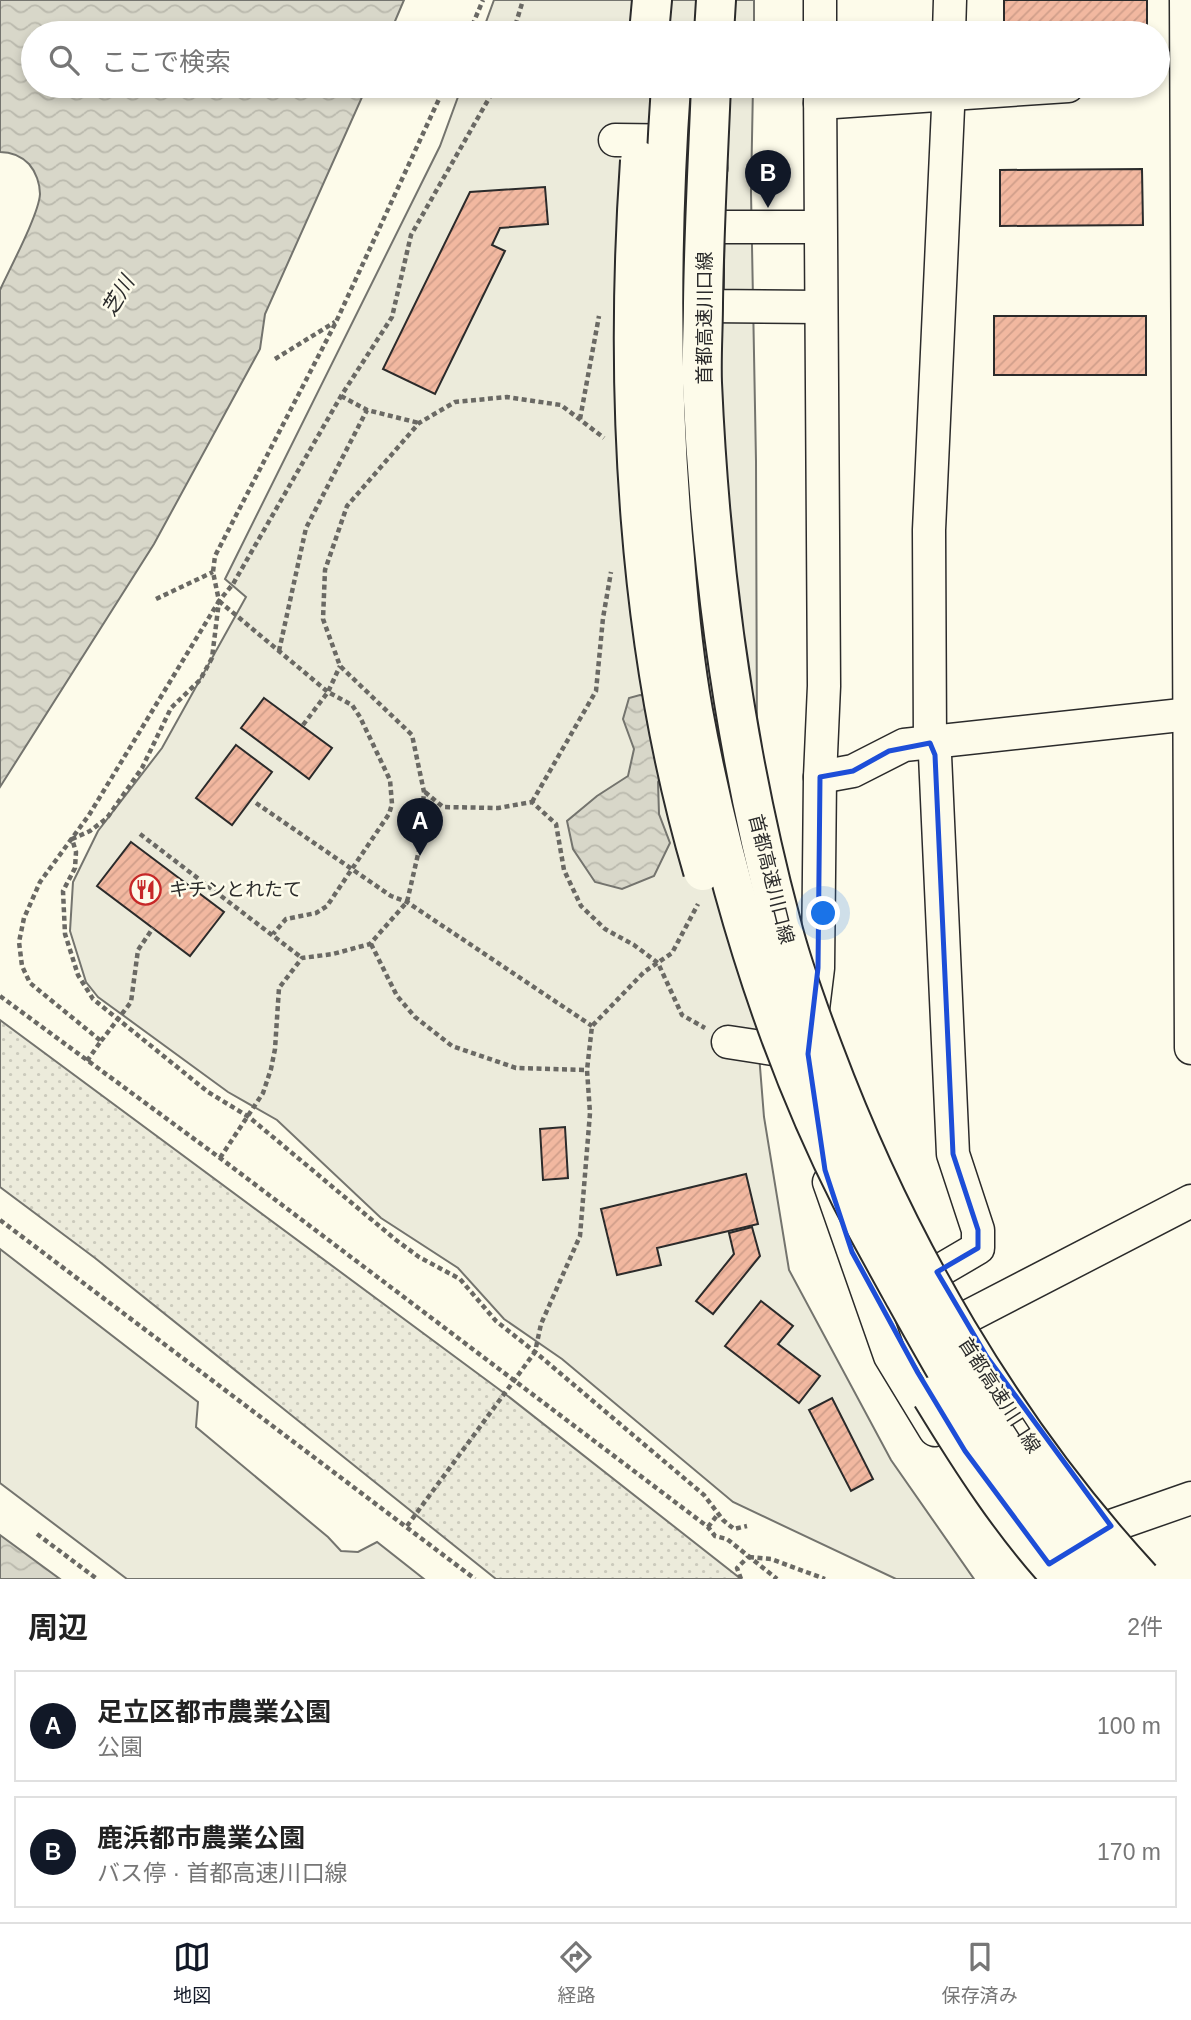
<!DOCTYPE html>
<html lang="ja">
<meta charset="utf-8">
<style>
body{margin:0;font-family:Arial,"Noto Sans JP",sans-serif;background:#f2f2f2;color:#222}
.you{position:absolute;left:824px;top:914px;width:24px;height:24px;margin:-18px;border:5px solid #fff;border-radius:50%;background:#1a73e8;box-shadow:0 0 0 10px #1a73e833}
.badge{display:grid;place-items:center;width:46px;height:46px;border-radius:50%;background:#111827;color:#fff;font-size:23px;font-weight:700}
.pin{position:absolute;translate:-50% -58px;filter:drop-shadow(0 2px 4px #0008)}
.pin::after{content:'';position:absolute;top:37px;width:24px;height:21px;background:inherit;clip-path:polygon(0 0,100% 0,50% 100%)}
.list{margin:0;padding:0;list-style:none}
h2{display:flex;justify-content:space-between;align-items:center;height:91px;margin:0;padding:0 28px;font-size:30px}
h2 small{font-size:23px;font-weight:400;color:#767676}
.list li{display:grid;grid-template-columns:46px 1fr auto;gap:21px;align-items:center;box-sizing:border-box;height:112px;margin:0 14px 14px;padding:0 14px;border:2px solid #e0e0e0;border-radius:0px}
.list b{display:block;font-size:26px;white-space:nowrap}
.list p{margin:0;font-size:23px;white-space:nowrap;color:#767676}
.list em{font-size:23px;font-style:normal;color:#767676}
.icon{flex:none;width:38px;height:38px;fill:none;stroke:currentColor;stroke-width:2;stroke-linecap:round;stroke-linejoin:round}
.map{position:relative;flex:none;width:1191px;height:1579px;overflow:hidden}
.search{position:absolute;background:#fff;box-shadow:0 4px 10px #0003;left:21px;right:21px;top:21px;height:77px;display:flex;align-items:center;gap:18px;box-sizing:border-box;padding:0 24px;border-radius:38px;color:#767676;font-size:26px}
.sheet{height:343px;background:#fff}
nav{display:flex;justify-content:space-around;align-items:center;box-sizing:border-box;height:98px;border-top:2px solid #e0e0e0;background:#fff;font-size:19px;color:#767676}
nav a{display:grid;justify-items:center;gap:4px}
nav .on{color:#111827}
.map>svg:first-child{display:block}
.grass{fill:url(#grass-dots);stroke:#74746e;stroke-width:2}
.park{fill:#ecebdb;stroke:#74746e;stroke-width:2}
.water{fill:url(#water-waves);stroke:#74746e;stroke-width:2}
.building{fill:url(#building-hatch);stroke:#2b2b2b;stroke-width:2}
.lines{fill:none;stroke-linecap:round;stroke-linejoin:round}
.minor-casing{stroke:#2b2b2b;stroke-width:35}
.highway-casing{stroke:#2b2b2b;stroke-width:42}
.path{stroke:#6a6964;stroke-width:4.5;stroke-dasharray:5 3.5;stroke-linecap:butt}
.minor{stroke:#fdfbea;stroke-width:32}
.highway{stroke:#fdfbea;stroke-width:38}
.highway-bridge-casing{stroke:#2b2b2b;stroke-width:42;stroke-linecap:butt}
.highway-bridge{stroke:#fdfbea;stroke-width:38}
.marked{fill:none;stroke:#1d4ed8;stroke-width:5;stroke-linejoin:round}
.labels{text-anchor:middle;stroke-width:5;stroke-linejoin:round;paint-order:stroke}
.street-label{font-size:19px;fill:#2b2b2b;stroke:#fdfbea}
.poi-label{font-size:19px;fill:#2b2b2b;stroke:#fdfbea;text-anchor:start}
.water-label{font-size:21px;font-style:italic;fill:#2b2b2b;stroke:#fdfbea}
</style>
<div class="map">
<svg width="1191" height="1579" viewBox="0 0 1191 1579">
<defs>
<pattern id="grass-dots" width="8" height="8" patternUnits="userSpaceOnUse" patternTransform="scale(1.75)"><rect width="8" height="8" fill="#ecebdb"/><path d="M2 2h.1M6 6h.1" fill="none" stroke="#cbcabc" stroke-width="1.8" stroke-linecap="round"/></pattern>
<pattern id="water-waves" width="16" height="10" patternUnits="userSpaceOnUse" patternTransform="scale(1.75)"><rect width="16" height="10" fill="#d8d7c9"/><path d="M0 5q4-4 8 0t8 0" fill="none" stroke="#bab9ad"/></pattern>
<pattern id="building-hatch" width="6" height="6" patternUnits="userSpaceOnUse" patternTransform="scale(1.75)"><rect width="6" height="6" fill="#f2b8a0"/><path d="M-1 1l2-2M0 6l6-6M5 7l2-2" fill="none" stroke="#d09e8a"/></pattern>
</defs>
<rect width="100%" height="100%" fill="#fdfbea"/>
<!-- grass -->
<polygon class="grass" points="0,1020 504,1393 741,1579 496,1579 491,1575 95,1258 0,1187"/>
<!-- park -->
<g class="park">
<polygon points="494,0 754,0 754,33 482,33"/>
<polygon points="462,86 753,86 751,192 756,461 757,751 752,967 764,1117 789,1270 891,1460 974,1579 896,1579 733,1502 562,1359 504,1319 458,1268 381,1218 277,1120 228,1092 98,997 86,982 70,931 73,882 98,831 162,748 246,597 225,579 440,146"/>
<polygon points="0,1249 198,1402 196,1427 328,1537 341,1551 358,1552 377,1542 424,1579 127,1579 0,1483"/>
</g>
<!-- water -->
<g class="water">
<path d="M0 0H404L390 33H33V86H367L265 314 260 349 154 544 0 787V290C9 270 39 214 40 194 40 184 36 172 29 164 21 156 12 152 0 152Z"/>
<polygon points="640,695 658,697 682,740 658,782 659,814 670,843 654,876 622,889 595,882 573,849 567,821 597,796 628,776 634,749 623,719 629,698"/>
<polygon points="0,1535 60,1579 0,1579"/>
</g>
<!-- building -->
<g class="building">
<rect x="1004" y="0" width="143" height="33"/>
<polygon points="1142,169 1143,225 1000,226 1000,170"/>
<polygon points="545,187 548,224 500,228 492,245 505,251 435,394 383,369 470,192"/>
<rect x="994" y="316" width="152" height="59"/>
<polygon points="264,698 332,748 309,779 241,728"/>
<polygon points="236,745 272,772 232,825 196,798"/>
<polygon points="131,842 224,912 190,956 97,886"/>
<polygon points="565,1127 568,1178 543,1180 540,1129"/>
<polygon points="746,1174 758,1224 657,1248 661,1265 617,1275 601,1209"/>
<polygon points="752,1227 760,1256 713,1314 696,1301 734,1254 729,1233"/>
<polygon points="761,1301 793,1326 778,1344 820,1376 799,1403 725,1346"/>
<polygon points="832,1398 873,1479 851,1491 809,1410"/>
</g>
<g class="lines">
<defs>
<g id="minor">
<polyline points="1186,0 1191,1048"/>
<polyline points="820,33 820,0"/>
<polyline points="949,33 950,0"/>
<polyline points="820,103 1068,86"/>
<polyline points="615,140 699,141 710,152 711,169"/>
<polyline points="820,227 708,227 707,306 820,307"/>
<polyline points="820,777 853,771 904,745 1191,714"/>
<polyline points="812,1017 818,968 820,777 824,686 820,86"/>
<polyline points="728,1042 806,1054"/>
<polyline points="829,1182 890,1356 935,1430"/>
<polyline points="937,1272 978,1248 978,1230 953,1154 935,755 930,743 929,530 949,86"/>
<polyline points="934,1334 1191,1201"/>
<polyline points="1082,1543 1111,1526 1191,1498"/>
</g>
<g id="highway">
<polyline points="649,33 652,0"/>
<polyline points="714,33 716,0"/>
</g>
</defs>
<!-- minor casing -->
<use href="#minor" class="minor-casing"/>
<!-- highway casing -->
<use href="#highway" class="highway-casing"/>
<!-- path -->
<g class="path">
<polyline points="469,33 483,0"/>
<polyline points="513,33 523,0"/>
<polyline points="496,86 411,235 392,317 341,396 233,584 219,601 212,658 200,680 171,708 142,768 107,818 90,831 72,839 76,852 75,868 63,891 65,934 78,975 93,999 208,1092 249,1117 396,1240 419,1257 460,1279 496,1321 535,1352 704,1495 723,1520 734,1529 747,1526"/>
<polyline points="275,359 335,322"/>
<polyline points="341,396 367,410 419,423"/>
<polyline points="580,419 599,316"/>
<polyline points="156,599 213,572"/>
<polyline points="219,601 328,692 352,705 360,717 390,780 392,804 389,814 327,906 316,913 286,919 273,934"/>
<polyline points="279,651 306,528 367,410"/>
<polyline points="303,725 328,692 340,666"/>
<polyline points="425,792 443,807 498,808 532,802 556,824 564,870 581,906 605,929 634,945 658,963 682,1015 705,1028"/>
<polyline points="532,802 596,691 603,618 611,572"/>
<polyline points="256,803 391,896 407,902 592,1026"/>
<polyline points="140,834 302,958"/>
<polyline points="371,944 397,996 415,1017 452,1046 516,1068 587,1070"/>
<polyline points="0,996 220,1158 708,1527 715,1536 727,1539 777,1579"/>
<polyline points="101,1041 131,1002 138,950 153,928"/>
<polyline points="87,1061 101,1041 30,983 22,966 19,942 24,918 40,882 89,815 219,601 213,572 215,556 336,322 445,86"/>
<polyline points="220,1158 263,1093 271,1069 275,1049 279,988 302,958 333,954 370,944 407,902 419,850 424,792 412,735 340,666 323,619 325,570 347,506 419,423 455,402 507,397 561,405 604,438"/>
<polyline points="0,1220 475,1579"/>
<polyline points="407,1526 535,1352 541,1324 580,1236 590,1113 587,1070 592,1026 644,972 672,953 698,904"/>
<polyline points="708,1527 718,1514"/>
<polyline points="37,1534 97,1579"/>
<polyline points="749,1557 771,1559 825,1579"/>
<polyline points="741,1579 737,1568 748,1557"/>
</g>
<!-- minor -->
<use href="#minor" class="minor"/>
<!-- highway -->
<use href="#highway" class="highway"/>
<defs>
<g id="highway-bridge">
<path d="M671 86C660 244 660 401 675 559 679 610 684 661 693 711 724 878 774 1046 851 1198 867 1229 884 1259 901 1290 936 1353 971 1417 1015 1475 1042 1511 1073 1545 1103 1579"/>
<path d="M711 86C708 158 704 230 703 303 703 329 701 356 702 383 710 564 734 747 781 923 792 967 808 1010 824 1052 896 1244 1002 1428 1141 1579"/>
<path d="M640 161C624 393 637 647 703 871"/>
<path d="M932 1396C971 1460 1012 1524 1063 1579"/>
</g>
</defs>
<!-- highway-bridge casing -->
<use href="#highway-bridge" class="highway-bridge-casing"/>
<!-- highway-bridge -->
<use href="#highway-bridge" class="highway-bridge"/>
</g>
<!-- marked area -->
<path class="marked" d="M930 743 935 755 953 1154 978 1230V1248L937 1272 987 1357 1111 1526 1049 1564 965 1451 918 1373 852 1252 825 1170 808 1054 818 968 820 777 853 771 889 751Z"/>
<!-- icons -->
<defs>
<symbol id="restaurant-ring" viewBox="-11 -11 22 22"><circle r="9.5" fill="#fdfbea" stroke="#c62828" stroke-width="1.5"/><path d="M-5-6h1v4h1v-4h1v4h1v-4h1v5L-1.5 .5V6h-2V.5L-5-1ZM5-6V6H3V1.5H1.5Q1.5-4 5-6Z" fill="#c62828"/></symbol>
</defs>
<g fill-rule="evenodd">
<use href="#restaurant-ring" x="128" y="872" width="35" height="35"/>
</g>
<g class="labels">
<!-- street labels -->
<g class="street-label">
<text transform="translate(704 318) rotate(-90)" y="7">首都高速川口線</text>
<text transform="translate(772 879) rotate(76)" y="7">首都高速川口線</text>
<text transform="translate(1000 1395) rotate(57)" y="7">首都高速川口線</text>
</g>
<!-- poi labels -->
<g class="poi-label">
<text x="169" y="896">キチンとれたて</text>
</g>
<!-- water labels -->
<g class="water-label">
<text transform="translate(118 296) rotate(-59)" y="7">芝川</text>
</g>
</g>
</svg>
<div class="you"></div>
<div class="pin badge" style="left:420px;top:856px">A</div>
<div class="pin badge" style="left:768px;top:208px">B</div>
<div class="search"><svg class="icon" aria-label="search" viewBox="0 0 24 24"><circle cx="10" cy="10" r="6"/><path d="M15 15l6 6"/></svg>ここで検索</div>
</div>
<section class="sheet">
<h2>周辺<small>2件</small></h2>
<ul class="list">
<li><span class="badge">A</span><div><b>足立区都市農業公園</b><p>公園</p></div><em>100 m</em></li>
<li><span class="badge">B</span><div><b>鹿浜都市農業公園</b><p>バス停 · 首都高速川口線</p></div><em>170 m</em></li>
</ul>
</section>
<nav>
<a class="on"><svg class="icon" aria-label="map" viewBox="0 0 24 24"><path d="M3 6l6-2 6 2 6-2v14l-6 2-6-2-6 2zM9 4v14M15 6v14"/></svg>地図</a>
<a><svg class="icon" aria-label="directions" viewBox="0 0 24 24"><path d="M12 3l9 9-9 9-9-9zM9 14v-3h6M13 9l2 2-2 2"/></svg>経路</a>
<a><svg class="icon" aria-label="saved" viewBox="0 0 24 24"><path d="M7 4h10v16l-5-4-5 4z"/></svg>保存済み</a>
</nav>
